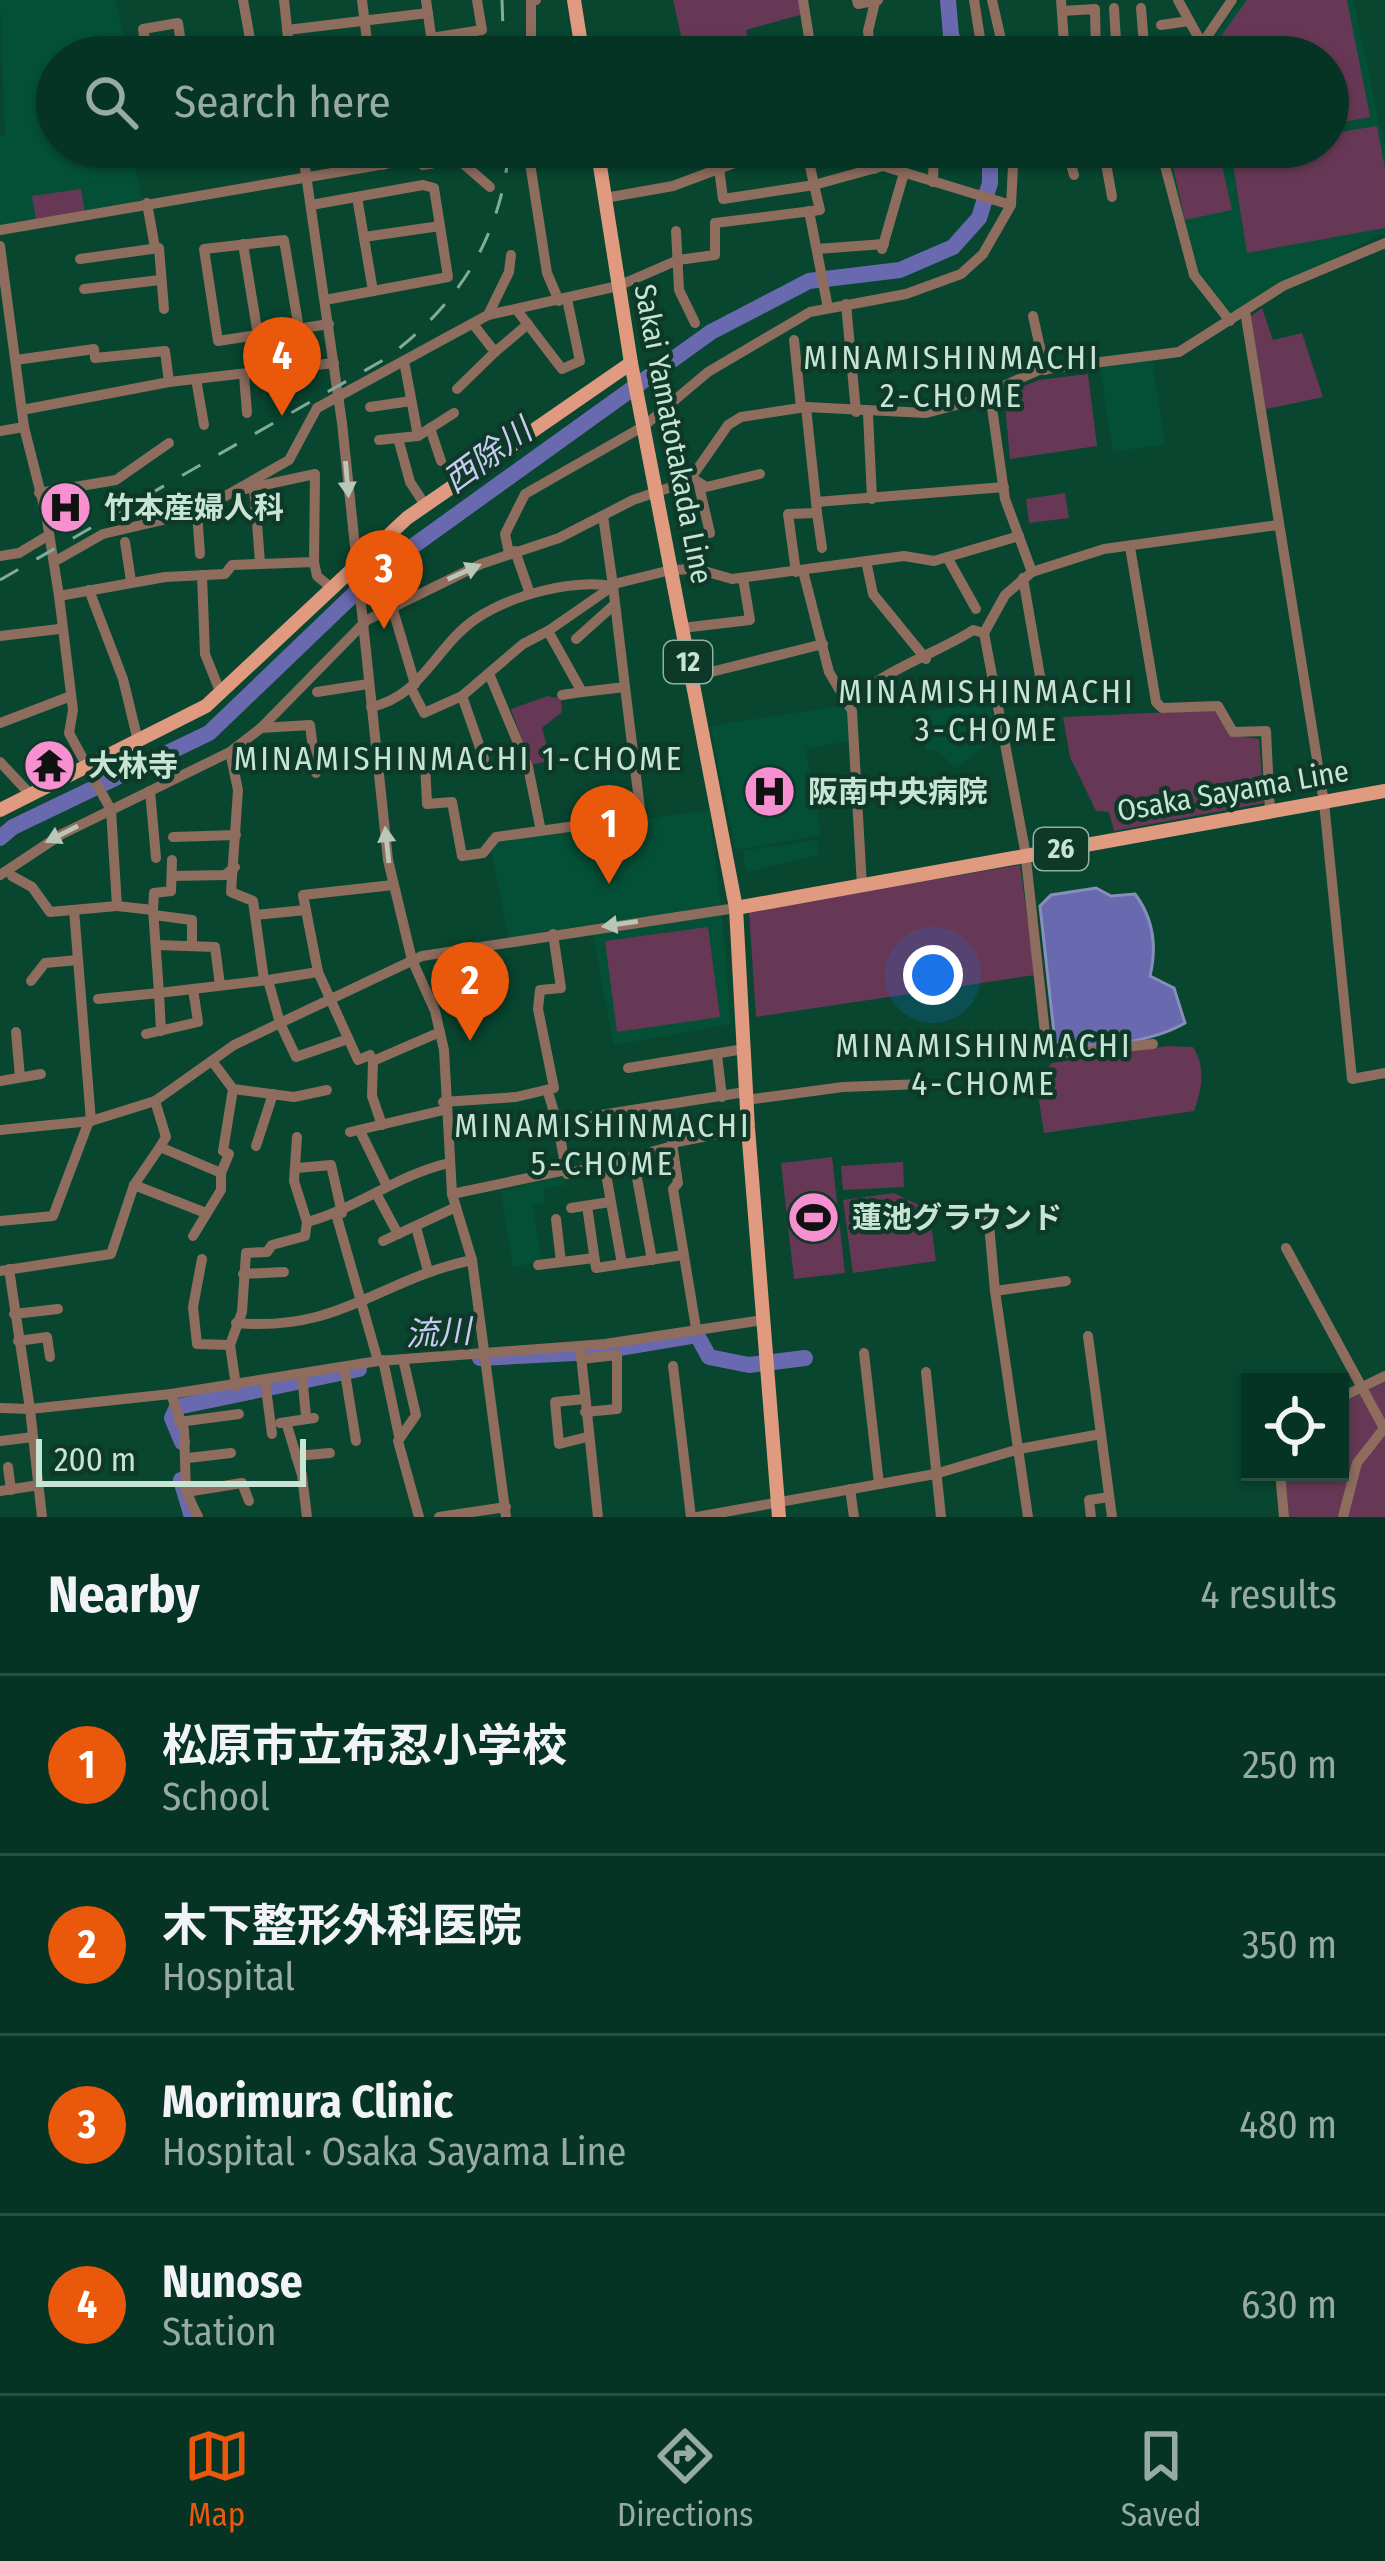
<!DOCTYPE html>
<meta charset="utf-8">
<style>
body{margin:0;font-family:"Fira Sans Condensed","Noto Sans JP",sans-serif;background:#0f3c2c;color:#f1f3f6}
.controls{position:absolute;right:36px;bottom:36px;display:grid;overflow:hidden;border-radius:0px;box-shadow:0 3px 9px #0004}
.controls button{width:108px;height:108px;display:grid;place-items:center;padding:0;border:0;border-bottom:3px solid #274f41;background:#063424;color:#f1f3f6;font:60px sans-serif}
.scale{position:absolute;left:36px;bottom:30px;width:270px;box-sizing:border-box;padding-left:12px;border:6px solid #c8e4d5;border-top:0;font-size:33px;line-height:42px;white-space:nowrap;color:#c8e4d5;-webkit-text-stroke:9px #0e3928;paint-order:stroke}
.you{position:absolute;left:933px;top:975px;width:42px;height:42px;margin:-30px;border:9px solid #fff;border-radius:50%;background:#1a73e8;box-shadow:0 0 0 18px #1a73e833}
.badge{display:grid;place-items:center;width:78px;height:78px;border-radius:50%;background:#ea580c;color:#fff;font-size:39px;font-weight:700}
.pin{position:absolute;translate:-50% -99px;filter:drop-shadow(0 3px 6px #0008)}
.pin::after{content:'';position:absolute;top:63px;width:42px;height:36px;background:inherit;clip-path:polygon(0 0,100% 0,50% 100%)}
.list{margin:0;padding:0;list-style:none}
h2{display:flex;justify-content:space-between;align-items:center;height:156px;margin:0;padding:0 48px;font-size:51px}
h2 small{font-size:39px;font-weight:400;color:#98aaa6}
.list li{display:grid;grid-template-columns:78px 1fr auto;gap:36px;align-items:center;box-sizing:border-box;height:180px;padding:0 48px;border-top:3px solid #274f41}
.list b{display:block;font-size:45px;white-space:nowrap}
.list p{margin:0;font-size:39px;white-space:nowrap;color:#98aaa6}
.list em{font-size:39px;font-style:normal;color:#98aaa6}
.icon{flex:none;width:66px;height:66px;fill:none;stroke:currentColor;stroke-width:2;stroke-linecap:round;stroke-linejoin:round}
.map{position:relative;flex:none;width:1385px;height:1517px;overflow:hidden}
.search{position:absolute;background:#063424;box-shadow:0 3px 9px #0004;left:36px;right:36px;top:36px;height:132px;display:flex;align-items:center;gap:30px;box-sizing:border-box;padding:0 42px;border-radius:66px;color:#98aaa6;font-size:45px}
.sheet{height:876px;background:#063424}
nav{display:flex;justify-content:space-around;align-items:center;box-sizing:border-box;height:168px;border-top:3px solid #274f41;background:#063424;font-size:33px;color:#98aaa6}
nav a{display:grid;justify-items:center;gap:6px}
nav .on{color:#ea580c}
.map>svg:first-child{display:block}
.built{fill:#045036}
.green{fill:#673855}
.water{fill:#6969af;stroke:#868eba;stroke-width:3}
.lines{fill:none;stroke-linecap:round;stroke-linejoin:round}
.river{stroke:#6969af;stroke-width:16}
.minor{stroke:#8e6c5e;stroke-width:10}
.major{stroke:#df9a7f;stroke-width:14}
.rail{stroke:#83ab99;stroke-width:3;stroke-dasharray:21 21;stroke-linecap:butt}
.oneway{fill:#bac6b7}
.labels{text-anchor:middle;stroke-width:9;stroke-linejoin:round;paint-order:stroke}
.shield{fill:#0e3928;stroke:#90b1a1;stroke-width:3}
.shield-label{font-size:27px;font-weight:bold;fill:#c8e4d5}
.street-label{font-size:30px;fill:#c8e4d5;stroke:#0e3928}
.poi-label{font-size:30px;font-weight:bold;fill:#c8e4d5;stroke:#0e3928;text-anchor:start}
.neighbourhood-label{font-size:33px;letter-spacing:3px;fill:#c8e4d5;stroke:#0e3928}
.water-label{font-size:33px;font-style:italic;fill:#c9cbf2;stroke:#0e3928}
</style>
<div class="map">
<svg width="1385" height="1517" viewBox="0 0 1385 1517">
<rect width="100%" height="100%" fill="#084630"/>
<!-- built -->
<g class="built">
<polygon points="0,0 115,0 128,57 57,57 57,147 131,147 142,200 0,226 0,137 5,135"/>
<polygon points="1242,0 1353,0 1385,148 1385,232 1230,313 1197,272 1166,147 1328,147 1328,57 1199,57"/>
<polygon points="1152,359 1165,444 1113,452 1100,367"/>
<polygon points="990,700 998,738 955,767 936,749 925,750 920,713"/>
<polygon points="846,705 851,740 806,749 821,835 736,850 710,726"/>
<polygon points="709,810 721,905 509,938 491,849 506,838"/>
<polygon points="816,840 819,855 746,872 743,851"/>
<polygon points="722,916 731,1024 614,1045 592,932"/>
<polygon points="563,1176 565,1185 544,1189 545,1202 533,1205 542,1262 513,1267 501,1191"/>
</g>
<!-- green -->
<g class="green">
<polygon points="673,0 803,0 807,13 746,30 753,57 686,57"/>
<polygon points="1247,0 1347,0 1370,117 1328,125 1328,57 1213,57 1211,50"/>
<polygon points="1377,126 1385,169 1385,228 1247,253 1231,152 1328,147 1328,134"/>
<polygon points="1220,157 1232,210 1185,220 1173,167"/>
<polygon points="81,189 85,213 36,220 32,196"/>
<polygon points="1262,308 1273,340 1302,333 1323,397 1266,409 1250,317"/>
<polygon points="1088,374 1097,446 1010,459 1004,394 1039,380"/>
<polygon points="1065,493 1069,518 1029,523 1026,499"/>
<polygon points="548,696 561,699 562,712 542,728 551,760 531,765 511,709"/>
<polygon points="1217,710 1229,735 1259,739 1264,803 1114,831 1109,812 1096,811 1070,757 1063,717"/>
<polygon points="1020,865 1035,975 756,1017 749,911"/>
<polygon points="708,927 720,1017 617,1032 605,941"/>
<path d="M1168 1046 1193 1047C1206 1068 1202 1088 1194 1111L1044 1133 1036 1081 1052 1063Z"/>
<polygon points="832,1157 845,1273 794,1279 781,1163"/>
<polygon points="903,1162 904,1187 843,1190 841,1166"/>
<polygon points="894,1193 929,1210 936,1261 853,1273 843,1200"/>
<polygon points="1385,1382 1385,1517 1289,1517 1285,1472 1340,1472 1340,1404"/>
</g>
<!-- water -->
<path class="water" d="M1096 888 1111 896 1135 894C1153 918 1157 947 1150 976L1174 988 1185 1023C1154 1041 1090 1052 1055 1042L1040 906 1051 895Z"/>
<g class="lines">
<!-- river -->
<g class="river">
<polyline points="948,0 951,35 960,57"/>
<polyline points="0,838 13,827 209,733 377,572 711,332 809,281 900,270 953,247 979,218 990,183 990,147"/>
<polyline points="480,1358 595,1352 697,1335 709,1357 749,1365 805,1358"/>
<polyline points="182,1442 172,1418 177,1407 359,1369"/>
<polyline points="181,1480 192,1517"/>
</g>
<!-- minor -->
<g class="minor">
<polyline points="243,0 252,50"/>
<polyline points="284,0 290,57"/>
<polyline points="362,0 369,57"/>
<polyline points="426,0 434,57"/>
<polyline points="857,0 858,4 878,0"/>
<polyline points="974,0 983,57"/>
<polyline points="992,0 1005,57"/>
<polyline points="1061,0 1065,57"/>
<polyline points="1178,0 1202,44"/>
<polyline points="1114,8 1117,57"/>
<polyline points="1141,8 1145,57"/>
<polyline points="1062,11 1095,9 1096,57"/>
<polyline points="1161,25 1189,21"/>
<polyline points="287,30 428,13"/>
<polyline points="431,38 482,30 477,0"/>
<polyline points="531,55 531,1 536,0"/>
<polyline points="812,56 851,48"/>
<polyline points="148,57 143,29 178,23 183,57"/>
<polyline points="208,57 288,44"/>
<polyline points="795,57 811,50 803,0"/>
<polyline points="871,57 868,31 875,2"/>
<polyline points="1193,57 1232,0"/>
<polyline points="302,147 342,423 388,860 412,960 435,1011 444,1050 452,1194 472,1260 506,1517"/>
<polyline points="380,147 383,165"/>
<polyline points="545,147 528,150 547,273 559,301"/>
<polyline points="1066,147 1074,175"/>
<polyline points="1103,147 1112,197"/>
<polyline points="1160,147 1194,275 1230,321"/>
<polyline points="599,158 650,147"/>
<polyline points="459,160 490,187"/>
<polyline points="446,161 495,155"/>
<polyline points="737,162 777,152"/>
<polyline points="719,168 723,199 814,185 806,147"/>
<polyline points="874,169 875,147"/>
<polyline points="933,182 934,147"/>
<polyline points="357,197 373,291"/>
<polyline points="605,198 673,186 737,162 733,147"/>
<polyline points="147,203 155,248"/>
<polyline points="311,205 423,185 434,188 448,277 325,300"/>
<polyline points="809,211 828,308"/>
<polyline points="0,230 414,159 423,165 446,161 444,147"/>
<polyline points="676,231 679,290 695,323"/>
<polyline points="364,237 440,226"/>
<polyline points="243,244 258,335"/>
<polyline points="0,246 24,427 46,514 59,596 73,710 69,733 111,810 117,906 153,910 159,993 268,980 280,1023 234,1045 155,1101 166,1137 160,1147 221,1173 221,1190 193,1236"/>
<polyline points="817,249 884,244"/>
<polyline points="882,249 904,173"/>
<polyline points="80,259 159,248 164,309"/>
<polyline points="84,289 160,280"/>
<polyline points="846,304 856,412"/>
<polyline points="516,309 562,369 580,361 567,299"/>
<polyline points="1245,311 1324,803 1352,1079 1385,1073"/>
<polyline points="488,315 509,272 511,255"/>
<polyline points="1033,316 1045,370"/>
<polyline points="473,324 495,352 528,324"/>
<polyline points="299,329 284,240 204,249 218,341 329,324"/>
<polyline points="794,340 801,407"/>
<polyline points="16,360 94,349 95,358 165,351 169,382"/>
<polyline points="404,361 418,436"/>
<polyline points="244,375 247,413"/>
<polyline points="196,379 204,425"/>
<polyline points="457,389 495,352"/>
<polyline points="990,394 1005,499 1032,572"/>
<polyline points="370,407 411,401"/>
<polyline points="806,407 816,502"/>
<polyline points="22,410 169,382 334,363"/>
<polyline points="868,414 872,499"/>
<polyline points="430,428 441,461"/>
<polyline points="0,431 24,427"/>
<polyline points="398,438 410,482 425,505"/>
<polyline points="379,440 418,436 454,413"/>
<polyline points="692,478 706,487 760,474"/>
<polyline points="699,486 710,533"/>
<polyline points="254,488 256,514"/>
<polyline points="240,490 315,474 314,562"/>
<polyline points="39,493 116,480 169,443"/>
<polyline points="817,513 822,548"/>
<polyline points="603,516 613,586"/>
<polyline points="257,523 260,563"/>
<polyline points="125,542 131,581"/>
<polyline points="1130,547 1156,702 1162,708 1218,706 1233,732 1266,731 1270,813"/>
<polyline points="515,551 530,594"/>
<polyline points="509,553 505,534 525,494 644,426 708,372 810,312 906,294 961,274 983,254 1011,205 1014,147"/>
<polyline points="200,554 197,512 289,460 317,408 488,315 618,286 678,260 715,255 715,223 820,210 814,185 883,166 1011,205"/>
<polyline points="0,556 19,553 49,535"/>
<polyline points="947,557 976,609"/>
<polyline points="59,559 103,534 197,512"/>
<polyline points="866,561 873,594 926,659"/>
<polyline points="803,571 829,672 852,711 862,886"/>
<polyline points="796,572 788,514 817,513 816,502 1004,487"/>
<polyline points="202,575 205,654 221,694"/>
<polyline points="1023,578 1041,682"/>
<polyline points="89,590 123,679 138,741"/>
<polyline points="59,596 165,577 225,574 232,565 314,562 317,576 329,586"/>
<polyline points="393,610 415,684"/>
<polyline points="682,628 750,620 743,578"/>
<polyline points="548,631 613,586"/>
<polyline points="0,636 59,629"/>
<polyline points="576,639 615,604"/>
<polyline points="490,676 528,767 541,831"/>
<polyline points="691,677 823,644"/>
<polyline points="412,690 424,713 462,696"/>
<polyline points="317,692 368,684"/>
<polyline points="562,695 582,692"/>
<path d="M851 706C865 677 943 651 973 630L984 633"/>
<path d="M371 707C423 696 435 646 477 618 512 595 572 579 613 586"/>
<polyline points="0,723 71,696"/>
<polyline points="261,728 310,725 316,773"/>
<polyline points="230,752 238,790 231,892 253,901 264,980"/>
<polyline points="0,762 29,793"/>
<polyline points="425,763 427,804 452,802 462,856 483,853 496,837 641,817 625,687"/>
<path d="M381 767C416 764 450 769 484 759L462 696 523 644 548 631 582 692 625 687 613 586 618 583 671 570 697 569 732 579 904 556 934 561 1019 536"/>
<polyline points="150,791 156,858"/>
<polyline points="173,837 236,835"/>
<polyline points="0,875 62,834 230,752 261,728 367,620 481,564 559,538 633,500 689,481 728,425 741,417 806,407 926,413 968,402 1039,370 1179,352 1283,286 1385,243"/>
<polyline points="12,876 32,887 50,912 117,906"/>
<polyline points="172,876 225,875 235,867"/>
<polyline points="153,910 154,893 171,891 172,860"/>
<polyline points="154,915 192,920 192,945"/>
<polyline points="255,915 306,910"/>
<polyline points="156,945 215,947 220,985"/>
<polyline points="268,980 318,972"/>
<polyline points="31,981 45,963 78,960"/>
<polyline points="98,999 159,993 161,1031"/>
<polyline points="16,1032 20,1077"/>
<polyline points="146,1034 198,1022 193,989"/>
<polyline points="348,1039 296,1057 280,1023 422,956 736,908"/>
<polyline points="1153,1044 1054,1054 1045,1033 1025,850 984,633 1005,595 1032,572 1104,549 1278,525"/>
<polyline points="717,1055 722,1097"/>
<polyline points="212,1061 233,1089 223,1151 229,1154 221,1173"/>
<polyline points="373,1061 370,1055 358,1060 318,972 303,895 393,885"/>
<polyline points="628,1068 744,1049"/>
<polyline points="0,1081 41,1074"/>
<polyline points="233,1089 294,1097 327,1090"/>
<polyline points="548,1092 557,1122 745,1092"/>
<polyline points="746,1100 843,1087 923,1084"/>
<polyline points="443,1102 516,1097 554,1088 538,1009 540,990 561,988 553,934"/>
<polyline points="91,1121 155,1101"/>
<polyline points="557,1122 567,1174 673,1146"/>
<polyline points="382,1125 372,1096 373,1061 440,1032"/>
<polyline points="0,1130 91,1121 74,910"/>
<polyline points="350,1132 444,1110"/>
<polyline points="361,1133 387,1186"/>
<polyline points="297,1137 294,1181 307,1222"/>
<polyline points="256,1146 273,1094"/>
<polyline points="633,1156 652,1260"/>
<polyline points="604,1163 622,1264"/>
<polyline points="297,1168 331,1165 342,1213"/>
<polyline points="134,1185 160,1147"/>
<polyline points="452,1194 566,1170"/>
<polyline points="377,1195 398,1234"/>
<polyline points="587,1206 596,1268 683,1255"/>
<polyline points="571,1208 610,1202"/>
<polyline points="988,1213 995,1291"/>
<polyline points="336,1214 378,1361"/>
<polyline points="556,1219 561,1262"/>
<polyline points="0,1221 53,1216 89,1121"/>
<polyline points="416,1227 428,1271"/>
<polyline points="383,1241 456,1207"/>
<polyline points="1286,1248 1384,1428"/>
<polyline points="202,1259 193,1307 197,1344 230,1345"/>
<polyline points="538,1265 594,1258"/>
<polyline points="9,1269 30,1409 171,1394"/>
<polyline points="0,1271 111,1254 134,1185 206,1213"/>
<polyline points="243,1274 284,1272"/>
<polyline points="14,1314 58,1309"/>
<path d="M236 1323C341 1332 378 1280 472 1260"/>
<polyline points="696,1328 673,1189 678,1183 672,1143 748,1128"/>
<polyline points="1088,1336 1112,1517"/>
<polyline points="18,1341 47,1337 50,1357"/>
<polyline points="580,1346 598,1517"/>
<polyline points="864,1353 879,1484"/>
<polyline points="403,1359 416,1415 398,1441 419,1517"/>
<polyline points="581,1359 617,1355 617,1409 585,1412"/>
<polyline points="383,1360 399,1436"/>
<polyline points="673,1366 691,1517"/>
<polyline points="344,1367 356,1441"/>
<polyline points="926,1372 941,1517"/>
<polyline points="302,1375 306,1416"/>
<polyline points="265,1381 272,1434"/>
<path d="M236 1386 230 1345 242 1312 246 1253 267 1252 272 1245 305 1236 307 1222C358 1208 397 1175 449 1163"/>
<polyline points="1340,1398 1385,1376"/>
<polyline points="584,1399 555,1402 559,1444 587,1437"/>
<polyline points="0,1408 30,1409 42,1517"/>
<polyline points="179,1422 239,1414"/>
<polyline points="286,1422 302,1475 307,1517"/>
<polyline points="280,1423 314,1418"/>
<polyline points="0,1441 33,1437"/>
<polyline points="296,1456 330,1453"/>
<polyline points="188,1458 231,1453"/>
<polyline points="8,1467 11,1490"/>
<polyline points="1280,1472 1284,1517"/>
<polyline points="850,1489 854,1517"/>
<polyline points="0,1491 39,1485"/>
<polyline points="186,1492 242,1483 249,1501"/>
<polyline points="198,1517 186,1492 184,1430 171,1394 378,1361 605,1344 763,1320"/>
<polyline points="439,1517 506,1507"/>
<polyline points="697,1517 935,1474 1019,1449 1101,1434"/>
<polyline points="1028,1517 995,1291 1066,1281"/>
<polyline points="1091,1517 1089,1500 1109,1497"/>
<polyline points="1343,1517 1357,1463 1385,1427"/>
</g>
<!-- major -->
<g class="major">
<polyline points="574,0 583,57"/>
<polyline points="597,147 631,363 736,908 748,1128 779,1517"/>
<polyline points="0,810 206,706 407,518 631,363"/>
<polyline points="736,908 1385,791"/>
</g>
<!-- rail -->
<g class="rail">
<polyline points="502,0 504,57"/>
<path d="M0 580 385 359C457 307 502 237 509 147"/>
</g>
</g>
<!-- one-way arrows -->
<defs><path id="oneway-solid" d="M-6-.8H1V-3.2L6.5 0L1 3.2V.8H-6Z" transform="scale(3)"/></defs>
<g class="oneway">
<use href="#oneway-solid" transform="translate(347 479) rotate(85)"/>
<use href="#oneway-solid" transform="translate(464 572) rotate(-24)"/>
<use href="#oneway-solid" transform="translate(62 834) rotate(153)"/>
<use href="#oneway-solid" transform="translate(387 845) rotate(-96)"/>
<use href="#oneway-solid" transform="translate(620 924) rotate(172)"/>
</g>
<!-- icons -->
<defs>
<symbol id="hospital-disc" viewBox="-11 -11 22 22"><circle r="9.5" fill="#f690d0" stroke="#0e3928"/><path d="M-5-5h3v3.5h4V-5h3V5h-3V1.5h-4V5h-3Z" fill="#111"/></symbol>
<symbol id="temple-disc" viewBox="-11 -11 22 22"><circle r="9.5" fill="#f690d0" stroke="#0e3928"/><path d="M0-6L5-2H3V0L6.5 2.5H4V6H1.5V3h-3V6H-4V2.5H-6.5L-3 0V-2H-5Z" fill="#111"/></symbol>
<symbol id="stadium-disc" viewBox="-11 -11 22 22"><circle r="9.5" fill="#f690d0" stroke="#0e3928"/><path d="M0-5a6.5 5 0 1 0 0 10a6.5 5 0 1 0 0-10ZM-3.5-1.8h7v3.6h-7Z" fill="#111"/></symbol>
</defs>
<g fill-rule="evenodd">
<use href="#hospital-disc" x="36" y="478" width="59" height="59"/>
<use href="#temple-disc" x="20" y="736" width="59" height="59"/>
<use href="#hospital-disc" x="740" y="762" width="59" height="59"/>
<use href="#stadium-disc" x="784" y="1188" width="59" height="59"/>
</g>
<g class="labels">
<!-- shield labels -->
<g class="shield">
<rect x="664" y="641" width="48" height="42" rx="9"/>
<rect x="1034" y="828" width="54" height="42" rx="9"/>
</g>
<g class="shield-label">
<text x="688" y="671">12</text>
<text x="1061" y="858">26</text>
</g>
<!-- street labels -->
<g class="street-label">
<text transform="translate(673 434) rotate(79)" y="10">Sakai Yamatotakada Line</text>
<text transform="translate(1233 791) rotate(-10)" y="10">Osaka Sayama Line</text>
</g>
<!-- poi labels -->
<g class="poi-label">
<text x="104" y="518">竹本産婦人科</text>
<text x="88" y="776">大林寺</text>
<text x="808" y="802">阪南中央病院</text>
<text x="852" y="1228">蓮池グラウンド</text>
</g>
<!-- neighbourhood labels -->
<g class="neighbourhood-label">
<text x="952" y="369">MINAMISHINMACHI<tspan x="952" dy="38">2-CHOME</tspan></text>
<text x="987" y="703">MINAMISHINMACHI<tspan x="987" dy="38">3-CHOME</tspan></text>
<text x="459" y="770">MINAMISHINMACHI 1-CHOME</text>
<text x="984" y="1057">MINAMISHINMACHI<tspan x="984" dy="38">4-CHOME</tspan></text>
<text x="603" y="1137">MINAMISHINMACHI<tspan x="603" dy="38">5-CHOME</tspan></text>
</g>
<!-- water labels -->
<g class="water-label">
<text transform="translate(487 455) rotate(-36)" y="12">西除川</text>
<text transform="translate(438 1332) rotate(-3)" y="12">流川</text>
</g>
</g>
</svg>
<div class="controls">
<button><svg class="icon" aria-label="locate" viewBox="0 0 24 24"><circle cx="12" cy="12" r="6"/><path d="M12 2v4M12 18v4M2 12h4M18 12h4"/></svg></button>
</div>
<div class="scale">200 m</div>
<div class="you"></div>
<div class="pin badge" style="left:609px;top:884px">1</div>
<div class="pin badge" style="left:470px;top:1041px">2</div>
<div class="pin badge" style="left:384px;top:629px">3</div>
<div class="pin badge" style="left:282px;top:416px">4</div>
<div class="search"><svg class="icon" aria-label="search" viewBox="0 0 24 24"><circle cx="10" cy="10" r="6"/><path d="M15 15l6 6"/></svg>Search here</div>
</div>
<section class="sheet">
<h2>Nearby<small>4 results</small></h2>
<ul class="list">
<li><span class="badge">1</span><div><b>松原市立布忍小学校</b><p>School</p></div><em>250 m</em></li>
<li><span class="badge">2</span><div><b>木下整形外科医院</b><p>Hospital</p></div><em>350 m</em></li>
<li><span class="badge">3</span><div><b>Morimura Clinic</b><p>Hospital · Osaka Sayama Line</p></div><em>480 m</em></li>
<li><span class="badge">4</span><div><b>Nunose</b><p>Station</p></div><em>630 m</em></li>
</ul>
</section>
<nav>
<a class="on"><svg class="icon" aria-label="map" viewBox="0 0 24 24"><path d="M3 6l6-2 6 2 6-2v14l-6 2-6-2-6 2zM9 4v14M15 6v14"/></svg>Map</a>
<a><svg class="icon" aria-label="directions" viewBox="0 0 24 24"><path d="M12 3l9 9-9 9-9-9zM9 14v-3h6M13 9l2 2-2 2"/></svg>Directions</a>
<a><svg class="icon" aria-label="saved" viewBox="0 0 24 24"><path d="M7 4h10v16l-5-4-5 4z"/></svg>Saved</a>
</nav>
